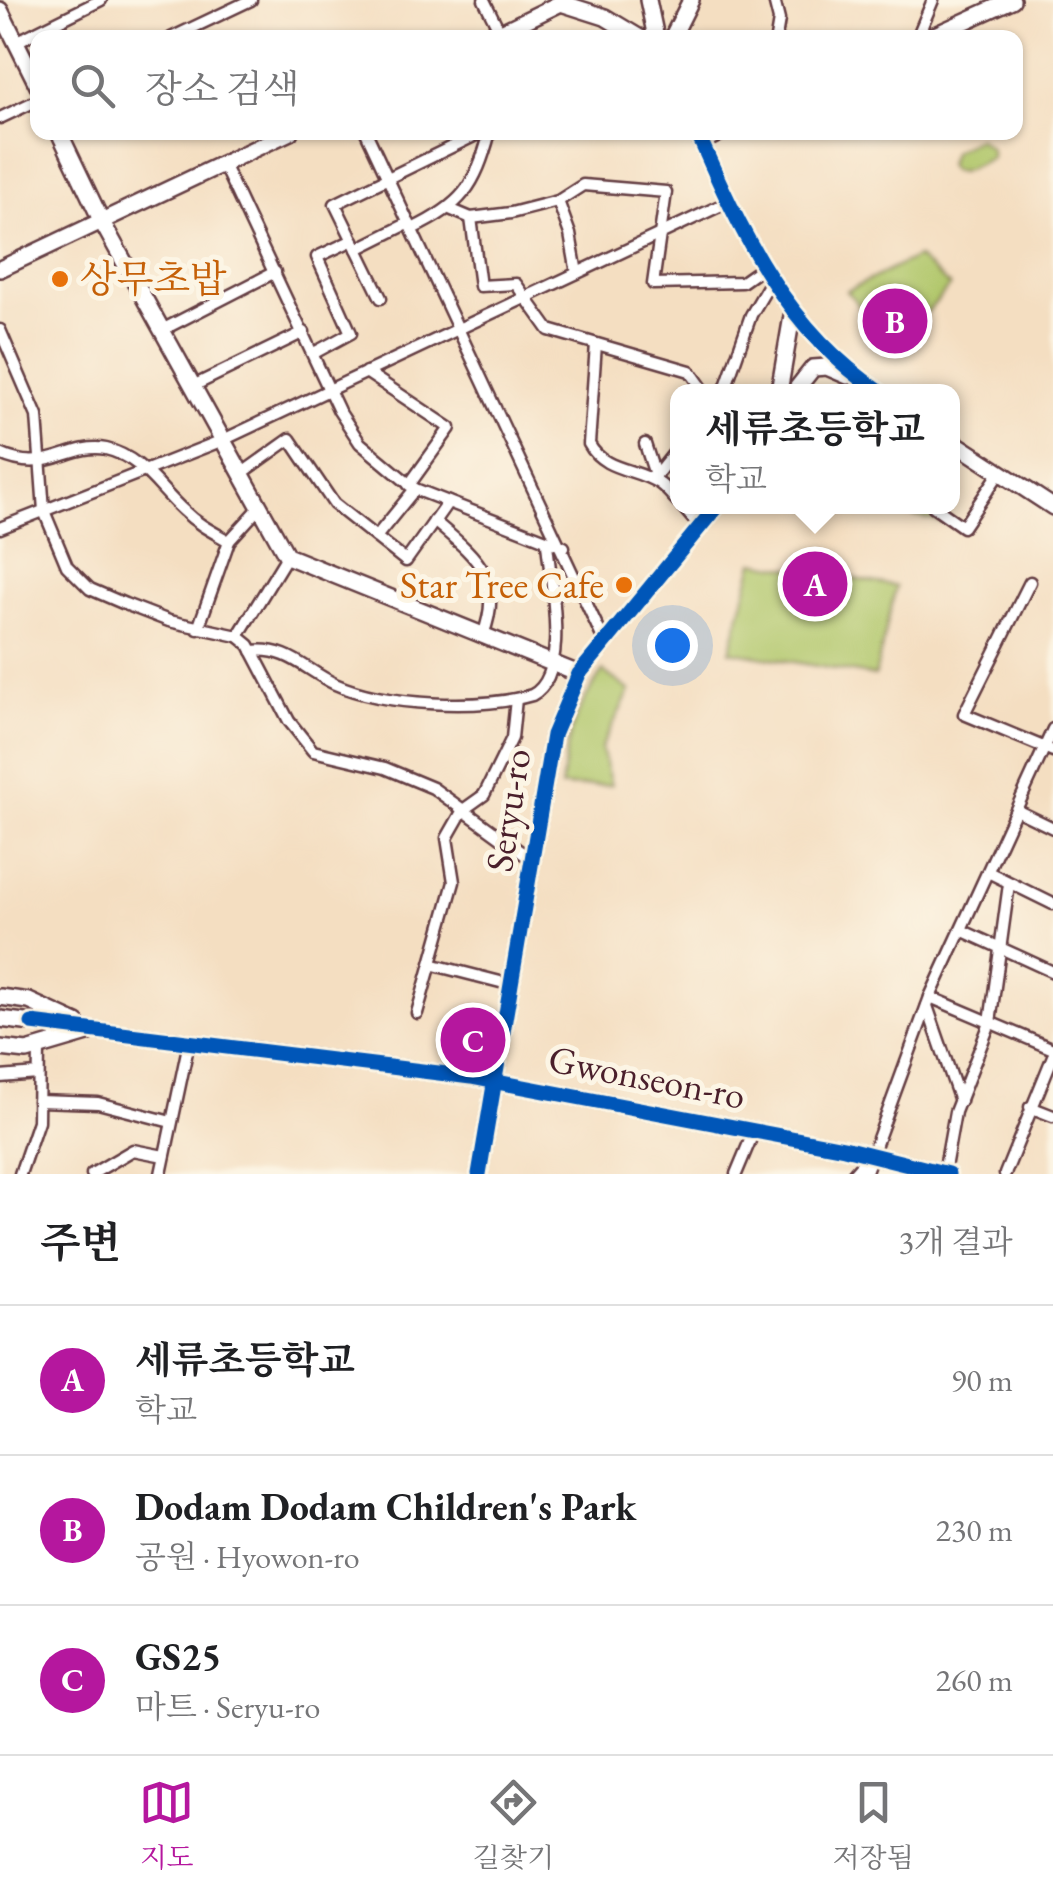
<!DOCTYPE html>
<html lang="ko">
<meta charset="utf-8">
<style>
body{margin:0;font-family:"EB Garamond","Noto Serif KR",serif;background:#f6f6f6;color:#202124}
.you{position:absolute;left:672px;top:645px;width:35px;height:35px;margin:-25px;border:8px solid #fff;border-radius:50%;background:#1a73e8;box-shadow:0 0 0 15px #1a73e833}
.badge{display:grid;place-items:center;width:65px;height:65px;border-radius:50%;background:#b5179e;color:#fff;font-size:32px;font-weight:700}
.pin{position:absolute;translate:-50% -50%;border:5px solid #fff;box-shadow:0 2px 10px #0006}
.popup{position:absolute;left:670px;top:384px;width:290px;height:130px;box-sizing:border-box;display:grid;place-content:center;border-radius:20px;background:#fff;filter:drop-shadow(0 2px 8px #0005);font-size:32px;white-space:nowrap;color:#757577}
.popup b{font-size:38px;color:#202124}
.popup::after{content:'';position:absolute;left:50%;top:100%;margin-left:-20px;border:20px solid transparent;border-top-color:#fff}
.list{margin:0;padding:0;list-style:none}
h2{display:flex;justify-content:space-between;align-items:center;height:130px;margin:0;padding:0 40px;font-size:42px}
h2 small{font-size:32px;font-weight:400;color:#757577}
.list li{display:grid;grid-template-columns:65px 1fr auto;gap:30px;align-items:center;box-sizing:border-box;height:150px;padding:0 40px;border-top:2px solid #e0e0e0}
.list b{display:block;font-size:38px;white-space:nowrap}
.list p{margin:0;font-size:32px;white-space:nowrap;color:#757577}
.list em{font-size:32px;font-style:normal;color:#757577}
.icon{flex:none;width:55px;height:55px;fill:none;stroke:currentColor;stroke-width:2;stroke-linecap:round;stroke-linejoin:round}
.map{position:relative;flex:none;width:1053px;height:1174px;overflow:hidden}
.search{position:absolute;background:#fff;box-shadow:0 2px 8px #0004;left:30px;right:30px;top:30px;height:110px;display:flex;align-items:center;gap:25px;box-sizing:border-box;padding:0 35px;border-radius:20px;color:#757577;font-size:38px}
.sheet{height:580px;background:#fff}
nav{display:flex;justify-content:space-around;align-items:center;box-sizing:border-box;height:140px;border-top:2px solid #e0e0e0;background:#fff;font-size:28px;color:#757577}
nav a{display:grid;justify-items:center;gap:5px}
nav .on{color:#b5179e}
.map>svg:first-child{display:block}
.green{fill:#b2c86d;stroke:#7e744c;stroke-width:2.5}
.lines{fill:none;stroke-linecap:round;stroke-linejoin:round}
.street-casing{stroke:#643c42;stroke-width:15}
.secondary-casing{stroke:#643c42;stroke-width:20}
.primary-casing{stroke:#643c42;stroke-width:20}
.street{stroke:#fff;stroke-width:10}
.secondary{stroke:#fff;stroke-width:15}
.primary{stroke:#fff;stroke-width:15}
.cycleway-casing{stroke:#fcf5e5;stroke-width:21}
.cycleway{stroke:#0057b8;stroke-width:15}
.food-dot{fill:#e8710a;stroke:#fcf5e5;stroke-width:4}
.labels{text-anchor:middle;stroke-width:10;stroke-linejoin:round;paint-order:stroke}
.food-label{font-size:38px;fill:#c56008;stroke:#fcf5e5;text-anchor:start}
.street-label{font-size:38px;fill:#4a1f2b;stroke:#fcf5e5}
</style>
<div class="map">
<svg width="1053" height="1174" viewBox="0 0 1053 1174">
<rect width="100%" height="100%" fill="#fcf5e5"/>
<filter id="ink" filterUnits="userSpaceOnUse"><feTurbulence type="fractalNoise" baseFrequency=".01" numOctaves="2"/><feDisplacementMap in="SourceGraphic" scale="20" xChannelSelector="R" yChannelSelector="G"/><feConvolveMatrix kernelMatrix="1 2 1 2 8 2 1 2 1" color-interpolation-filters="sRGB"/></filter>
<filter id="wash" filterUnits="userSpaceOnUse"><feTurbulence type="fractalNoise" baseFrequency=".0048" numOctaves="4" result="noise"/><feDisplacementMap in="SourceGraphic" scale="40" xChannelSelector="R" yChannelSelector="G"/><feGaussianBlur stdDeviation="2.25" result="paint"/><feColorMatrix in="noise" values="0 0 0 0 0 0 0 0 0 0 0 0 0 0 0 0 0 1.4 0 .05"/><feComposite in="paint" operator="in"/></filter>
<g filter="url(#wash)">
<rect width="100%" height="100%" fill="#f4dec1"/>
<!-- green -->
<g class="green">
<polygon points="978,138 991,149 991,158 961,172 952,171 948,164 952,152"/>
<polygon points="917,257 950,286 894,350 847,291"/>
<polygon points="875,507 925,507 954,525"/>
<polygon points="754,562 896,586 875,676 730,651"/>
<path d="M603 671 630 691 601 748 611 785 561 787C567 736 573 713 603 671Z"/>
</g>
</g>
<g filter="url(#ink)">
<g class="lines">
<defs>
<g id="street">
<polyline points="484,0 500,32"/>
<polyline points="774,0 779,20 776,38"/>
<polyline points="171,38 251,0"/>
<polyline points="917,38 933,0"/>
<polyline points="16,42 101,0"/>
<polyline points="0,118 38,100"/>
<polyline points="366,132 605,643"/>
<polyline points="223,164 339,411 360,443 415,489 564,547"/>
<polyline points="558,201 570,234 577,273"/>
<polyline points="452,210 471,218 511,213 558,201 583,185 666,192 653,284 742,282 762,268"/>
<polyline points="471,218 480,286 516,284 549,330 690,371 705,392"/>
<path d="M412 229C462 205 475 187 490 132"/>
<polyline points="357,249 409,223"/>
<polyline points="381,298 335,204 482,132"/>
<polyline points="0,330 37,416 44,511 67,566 90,589 125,604 169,621 238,636"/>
<polyline points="162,330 275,272"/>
<path d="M596 344 589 444C604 472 638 468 660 484 666 488 672 496 678 502"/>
<polyline points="314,353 351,333 317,257 353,240"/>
<polyline points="366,372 450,428 409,485"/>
<polyline points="193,386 304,332"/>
<polyline points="724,392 751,315 771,281"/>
<polyline points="645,444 657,481"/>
<path d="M0 454C48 476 69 442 106 449 142 457 159 489 184 511 197 524 213 532 229 541"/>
<polyline points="658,473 678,448"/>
<polyline points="241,474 290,439 334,504 406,561 448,502"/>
<polyline points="682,506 700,527"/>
<polyline points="933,506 963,527 1000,472"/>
<path d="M434 521C475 556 505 577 483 635"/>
<polyline points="0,528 223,440 728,202"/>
<polyline points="376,537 415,489"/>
<polyline points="1030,582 964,714 1053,751"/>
<polyline points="198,629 229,541 260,507"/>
<polyline points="238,636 249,645 289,721 313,751 385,768 433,788 532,860"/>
<polyline points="238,636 287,556"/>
<path d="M252 651C288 647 304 669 335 684 384 706 480 710 532 695 571 675 550 580 547 543"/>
<polyline points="1018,811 1053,828"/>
<polyline points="988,872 1053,904"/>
<polyline points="961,930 1053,972"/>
<polyline points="434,965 512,985"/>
<polyline points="930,997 1053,1049"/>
<polyline points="927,1006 960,1101"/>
<polyline points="417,1013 454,882 447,838 463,810 484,795 512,738 516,699"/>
<polyline points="0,1077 38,1074"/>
<polyline points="38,1101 98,1103 171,1122"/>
<polyline points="1030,1107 1053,1116"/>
<polyline points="944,1173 955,1112 990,1023 1009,884"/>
<polyline points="20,1174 38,1121 39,1048"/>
<polyline points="92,1174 133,1150 164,1156"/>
<polyline points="161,1174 189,1042"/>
<polyline points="736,1174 754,1131"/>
<polyline points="853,1174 867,1158"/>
<polyline points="865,1174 930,997 1053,729"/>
<polyline points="1005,1174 1053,1056"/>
</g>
<g id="secondary">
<polyline points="648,0 656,38"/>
<polyline points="0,10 38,86"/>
<polyline points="928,38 1012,0"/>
<polyline points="59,132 102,222 287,556 579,674"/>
<path d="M697 132C740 231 786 330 880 392"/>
<polyline points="701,142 721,132"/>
<polyline points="779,392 793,310"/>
<polyline points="794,392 813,368 827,367 848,376"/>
<polyline points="952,441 1053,507"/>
<polyline points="0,997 29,1001 77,1023"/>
<polyline points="0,1019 471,1077 844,1148 948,1174"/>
<polyline points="0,1048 27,1051 88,1033"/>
<polyline points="479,1174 553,735 579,674 717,506"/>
</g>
<g id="primary">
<polyline points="561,3 605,17 640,38"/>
<polyline points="489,38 567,0"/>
<polyline points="672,38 691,0"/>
<polyline points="0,269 290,132"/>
</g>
</defs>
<!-- street casing -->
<use href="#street" class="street-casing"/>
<!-- secondary casing -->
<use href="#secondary" class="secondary-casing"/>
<!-- primary casing -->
<use href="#primary" class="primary-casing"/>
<!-- street -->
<use href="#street" class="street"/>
<!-- secondary -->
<use href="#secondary" class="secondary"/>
<!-- primary -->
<use href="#primary" class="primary"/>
<defs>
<g id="cycleway">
<path d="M697 132C740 231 786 330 880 392"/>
<polyline points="32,1023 471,1077 844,1148 948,1174"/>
<polyline points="479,1174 553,735 579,674 717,506"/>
</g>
</defs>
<!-- cycleway casing -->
<use href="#cycleway" class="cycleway-casing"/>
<!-- cycleway -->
<use href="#cycleway" class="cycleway"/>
</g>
</g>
<!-- markers -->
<g class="food-dot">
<circle cx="60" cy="279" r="10"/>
<circle cx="624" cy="585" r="10"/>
</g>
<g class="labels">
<!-- food labels -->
<g class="food-label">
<text x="80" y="292">상무초밥</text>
<text x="604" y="598" text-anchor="end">Star Tree Cafe</text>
</g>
<!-- street labels -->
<g class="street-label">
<text transform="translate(508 810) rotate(-81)" y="13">Seryu-ro</text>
<text transform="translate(647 1077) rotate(11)" y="13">Gwonseon-ro</text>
</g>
</g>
</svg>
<div class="you"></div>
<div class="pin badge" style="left:815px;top:584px">A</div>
<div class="popup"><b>세류초등학교</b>학교</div>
<div class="pin badge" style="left:895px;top:321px">B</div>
<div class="pin badge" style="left:473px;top:1040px">C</div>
<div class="search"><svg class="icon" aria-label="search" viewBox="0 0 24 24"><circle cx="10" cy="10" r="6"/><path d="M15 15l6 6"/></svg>장소 검색</div>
</div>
<section class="sheet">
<h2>주변<small>3개 결과</small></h2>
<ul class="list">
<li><span class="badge">A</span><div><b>세류초등학교</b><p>학교</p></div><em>90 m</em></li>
<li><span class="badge">B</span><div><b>Dodam Dodam Children's Park</b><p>공원 · Hyowon-ro</p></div><em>230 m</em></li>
<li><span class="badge">C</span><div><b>GS25</b><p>마트 · Seryu-ro</p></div><em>260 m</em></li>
</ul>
</section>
<nav>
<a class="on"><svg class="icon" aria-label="map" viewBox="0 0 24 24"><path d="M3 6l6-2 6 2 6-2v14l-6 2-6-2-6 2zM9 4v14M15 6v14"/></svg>지도</a>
<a><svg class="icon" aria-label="directions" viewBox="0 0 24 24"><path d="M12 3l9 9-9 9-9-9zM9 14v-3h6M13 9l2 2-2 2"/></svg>길찾기</a>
<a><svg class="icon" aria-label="saved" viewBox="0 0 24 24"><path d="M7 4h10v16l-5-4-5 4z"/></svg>저장됨</a>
</nav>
